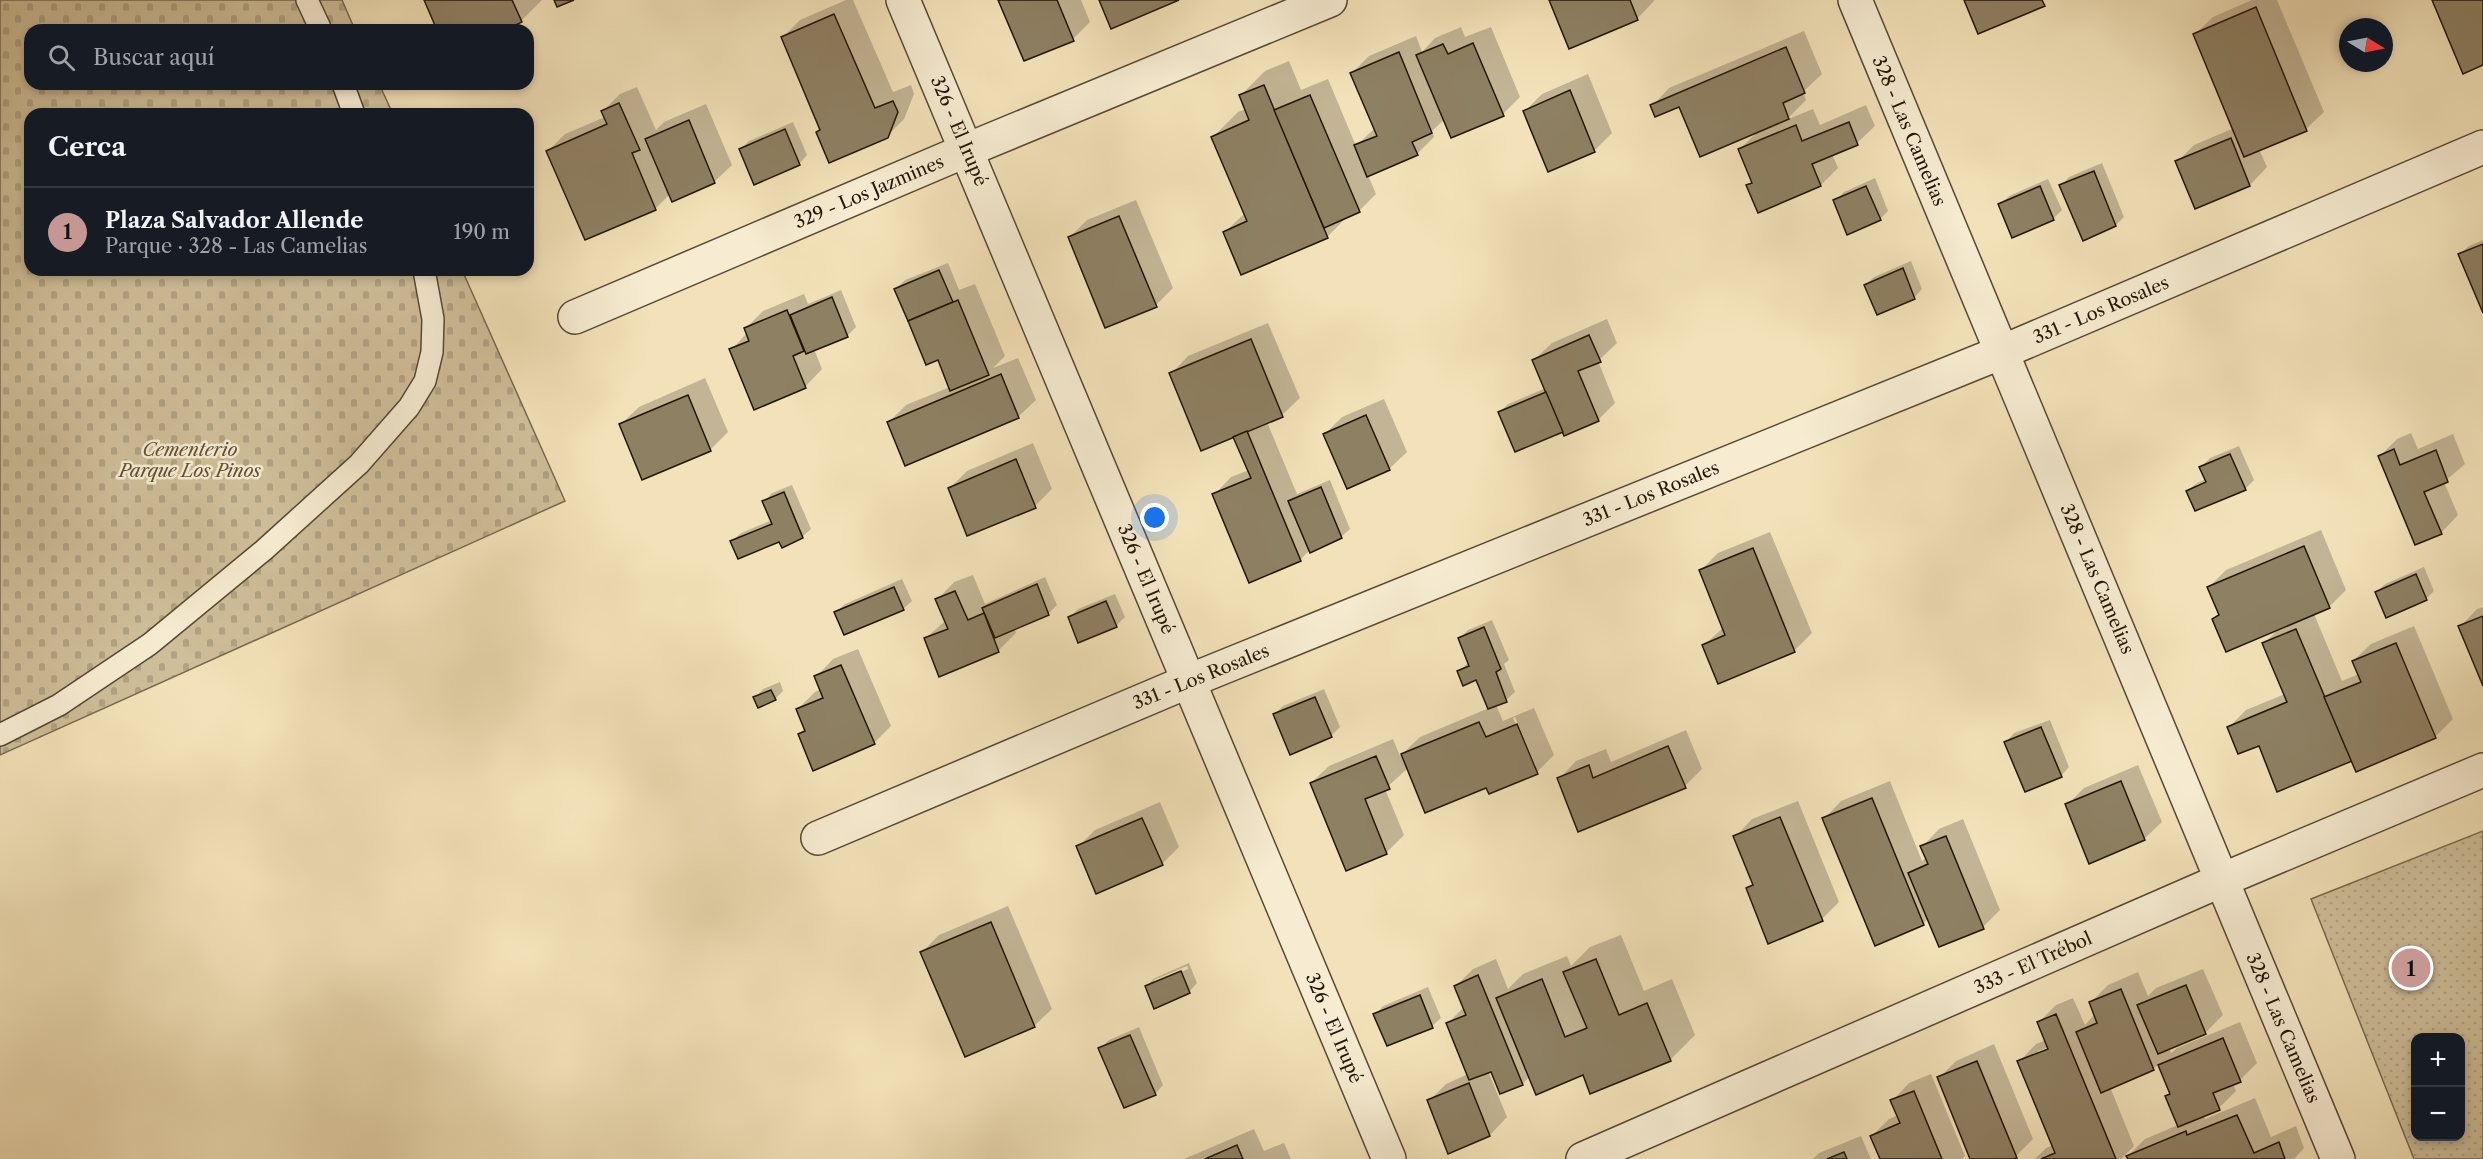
<!DOCTYPE html>
<html lang="es">
<meta charset="utf-8">
<style>
body{margin:0;font-family:"Libre Caslon Text",serif;background:#242831;color:#f1f3f6}
.controls{position:absolute;right:18px;bottom:18px;display:grid;overflow:hidden;border-radius:12px;box-shadow:0 3px 9px #0003}
.controls button{width:54px;height:54px;display:grid;place-items:center;padding:0;border:0;border-bottom:2px solid #363941;background:#171b24;color:#f1f3f6;font:30px sans-serif}
.compass{position:absolute;left:2339px;top:18px;width:54px;height:54px;border-radius:50%;background:#171b24;box-shadow:0 3px 9px #0003;rotate:100deg}
.you{position:absolute;left:1155px;top:518px;width:21px;height:21px;margin:-15px;border:4px solid #fff;border-radius:50%;background:#1a73e8;box-shadow:0 0 0 9px #1a73e833}
.badge{display:grid;place-items:center;width:39px;height:39px;border-radius:50%;background:#c59692;color:#111;font-size:20px;font-weight:700}
.pin{position:absolute;translate:-50% -50%;border:3px solid #fff;box-shadow:0 2px 6px #0006}
.list{margin:0;padding:0;list-style:none}
h2{display:flex;justify-content:space-between;align-items:center;height:78px;margin:0;padding:0 24px;font-size:26px}
h2 small{font-size:20px;font-weight:400;color:#9ea1a6}
.list li{display:grid;grid-template-columns:39px 1fr auto;gap:18px;align-items:center;box-sizing:border-box;height:90px;padding:0 24px;border-top:2px solid #363941}
.list b{display:block;font-size:22px;white-space:nowrap}
.list p{margin:0;font-size:20px;white-space:nowrap;color:#9ea1a6}
.list em{font-size:20px;font-style:normal;color:#9ea1a6}
.icon{flex:none;width:33px;height:33px;fill:none;stroke:currentColor;stroke-width:2;stroke-linecap:round;stroke-linejoin:round}
.map{position:relative;flex:none;width:2483px;height:1159px;overflow:hidden}
.search{position:absolute;background:#171b24;box-shadow:0 3px 9px #0003;left:24px;top:24px;width:510px;height:66px;display:flex;align-items:center;gap:15px;box-sizing:border-box;padding:0 21px;border-radius:18px;color:#9ea1a6;font-size:22px}
.panel{position:absolute;background:#171b24;box-shadow:0 3px 9px #0003;left:24px;top:108px;width:510px;height:168px;border-radius:18px}
.map>svg:first-child{display:block}
.cemetery{fill:url(#cemetery-stones);stroke:#786a50;stroke-width:1.5}
.park{fill:url(#park-dots);stroke:#786a50;stroke-width:1.5;fill-rule:evenodd}
.shadow{fill:#0003;fill-rule:evenodd}
.building{fill:#8e8063;stroke:#211505;stroke-width:1.5}
.lines{fill:none;stroke-linecap:round;stroke-linejoin:round}
.lane-casing{stroke:#564832;stroke-width:24}
.street-casing{stroke:#564832;stroke-width:36}
.lane{stroke:#f7ecd2;stroke-width:21}
.street{stroke:#f7ecd2;stroke-width:33}
.labels{text-anchor:middle;stroke-width:5;stroke-linejoin:round;paint-order:stroke}
.street-label{font-size:18px;fill:#211505;stroke:#f7ecd2}
.park-label{font-size:18px;font-style:italic;fill:#5e5039;stroke:#f7ecd2}
</style>
<div class="map">
<svg width="2483" height="1159" viewBox="0 0 2483 1159">
<defs>
<pattern id="cemetery-stones" width="16" height="16" patternUnits="userSpaceOnUse" patternTransform="scale(1.5)"><rect width="16" height="16" fill="#cfbf9a"/><path d="M2 7V4a2 2 0 0 1 4 0v3zM10 15v-3a2 2 0 0 1 4 0v3z" fill="#b1a383"/></pattern>
<pattern id="park-dots" width="8" height="8" patternUnits="userSpaceOnUse" patternTransform="scale(1.5)"><rect width="8" height="8" fill="#cfbf9a"/><path d="M2 2h.1M6 6h.1" fill="none" stroke="#b1a383" stroke-width="1.8" stroke-linecap="round"/></pattern>
</defs>
<rect width="100%" height="100%" fill="#f3e2b9"/>
<filter id="stains"><feTurbulence type="fractalNoise" baseFrequency=".00333" numOctaves="4"/><feColorMatrix values="0 0 0 0 .2 0 0 0 0 .09 0 0 0 0 .02 0 0 0 .5 -.17"/></filter>
<radialGradient id="worn" r=".72"><stop offset=".6" stop-color="#630" stop-opacity="0"/><stop offset="1" stop-color="#630" stop-opacity=".3"/></radialGradient>
<!-- cemetery -->
<polygon class="cemetery" points="0,0 342,0 355,30 30,30 30,84 379,84 393,114 30,114 30,270 462,270 565,501 0,755"/>
<!-- park -->
<path class="park" d="M2483 831V1159H2414L2311 899ZM2416 1038H2460V1136H2416Z"/>
<!-- shadow -->
<g class="shadow">
<polygon points="426,0 542,0 521,21 501,30 439,30"/>
<polygon points="846,0 853,0 893,92 911,85 914,94 904,119 887,136 822,129 783,37 800,20"/>
<polygon points="1000,0 1081,0 1090,22 1073,39"/>
<polygon points="1550,0 1654,0 1654,1 1637,19"/>
<polygon points="2252,0 2277,0 2324,112 2306,129 2259,149 2267,167 2250,185 2196,207 2177,162 2194,145 2234,128 2195,34 2213,17"/>
<polygon points="1461,27 1465,37 1491,27 1520,97 1503,114 1445,119 1432,131 1434,137 1417,154 1368,175 1376,194 1359,211 1349,215 1327,237 1225,232 1245,213 1213,137 1238,112 1246,109 1240,96 1265,71 1289,61 1301,90 1328,79 1356,146 1375,128 1352,73 1369,56 1416,36 1422,52 1435,38"/>
<polygon points="1804,31 1822,74 1803,92 1806,100 1786,120 1813,109 1820,125 1866,105 1875,126 1857,143 1832,154 1838,168 1821,185 1748,185 1753,180 1740,149 1759,130 1680,105 1652,106 1669,88"/>
<polygon points="1588,74 1612,133 1595,150 1549,170 1525,111 1542,94"/>
<polygon points="637,87 656,130 664,122 706,104 732,165 714,182 670,194 656,208 586,238 548,151 565,134 605,117 603,111 620,94"/>
<polygon points="793,122 807,155 799,164 741,149 749,141"/>
<polygon points="2102,163 2124,217 2116,225 2061,186 2069,177"/>
<polygon points="1875,178 1888,211 1880,219 1835,201 1844,192"/>
<polygon points="2048,179 2062,210 2053,219 2000,205 2009,196"/>
<polygon points="1136,200 1173,288 1156,305 1069,238 1087,220"/>
<polygon points="2483,240 2483,309 2460,254 2469,246"/>
<polygon points="1911,261 1922,289 1914,298 1866,285 1874,277"/>
<polygon points="948,263 959,290 975,284 1005,356 993,368 1018,358 1036,400 1018,417 889,422 906,405 950,387 938,358 927,363 896,289 905,280"/>
<polygon points="841,290 856,327 848,335 814,349 822,369 805,387 731,350 747,333 746,328 763,311 804,294 808,304"/>
<polygon points="1607,319 1617,343 1598,361 1615,403 1598,420 1563,429 1499,413 1508,404 1546,388 1534,360 1552,343"/>
<polygon points="1268,323 1300,398 1282,415 1267,422 1297,494 1330,480 1350,529 1341,537 1310,550 1300,560 1214,495 1231,477 1249,470 1234,436 1171,374 1188,356"/>
<polygon points="705,378 728,432 710,450 621,424 639,407"/>
<polygon points="1384,399 1407,452 1389,469 1325,434 1342,417"/>
<polygon points="2411,433 2418,449 2453,434 2465,464 2444,482 2458,515 2441,533 2380,456 2397,439"/>
<polygon points="1033,443 1052,489 1035,506 950,488 967,471"/>
<path d="M2239 446 2254 480 2245 489 2188 491 2197 483 2206 479 2201 467 2210 458ZM2212 478 2196 488V485Z"/>
<polygon points="792,485 811,529 802,537 732,541 741,533 772,520 764,502 772,493"/>
<polygon points="2321,530 2346,590 2329,607 2314,614 2342,681 2359,674 2353,661 2371,644 2414,626 2453,719 2435,737 2352,759 2259,744 2228,728 2246,710 2285,694 2264,644 2279,628 2213,619 2220,612 2209,587 2226,570"/>
<polygon points="1770,532 1812,633 1794,651 1704,645 1724,627 1700,571 1718,553"/>
<polygon points="2424,567 2434,591 2426,599 2377,592 2385,584"/>
<polygon points="973,575 985,604 1045,577 1057,605 1048,614 1014,628 1016,633 999,650 940,675 925,639 946,620 937,600 954,582"/>
<polygon points="902,579 912,601 903,609 836,612 845,604"/>
<polygon points="1115,594 1125,617 1116,626 1069,618 1078,609"/>
<polygon points="2483,607 2483,682 2460,627 2477,609"/>
<path d="M1492 620 1509 660 1504 664 1515 692 1506 700 1496 705 1503 721 1534 708 1554 755 1537 772 1486 786 1408 768 1385 789 1404 835 1386 853 1311 783 1329 766 1393 739 1400 756 1420 737 1489 708 1477 678 1459 671 1469 662 1460 638 1468 630ZM1515 717 1536 766H1533L1513 718Z"/>
<polygon points="858,649 891,726 874,743 800,734 806,728 798,709 815,692 821,689 816,677 833,659"/>
<polygon points="780,682 783,691 775,699 755,698 763,689"/>
<polygon points="1324,689 1340,727 1331,736 1275,714 1283,706"/>
<polygon points="2050,720 2069,767 2061,776 2006,742 2014,733"/>
<polygon points="1686,730 1702,769 1685,786 1559,779 1576,761 1606,749 1611,762"/>
<polygon points="2138,765 2162,822 2144,839 2067,805 2084,788"/>
<polygon points="1890,781 1922,861 1927,857 1922,847 1939,829 1963,819 2000,910 1983,927 1929,918 1923,924 1824,819 1841,801"/>
<polygon points="1798,801 1839,902 1822,919 1748,889 1754,883 1735,837 1752,819"/>
<polygon points="1160,802 1179,847 1162,864 1078,847 1095,830"/>
<polygon points="1008,906 1052,1009 1034,1026 922,952 939,935"/>
<polygon points="1621,935 1644,991 1672,979 1695,1035 1670,1060 1583,1073 1530,1076 1523,1084 1501,1092 1492,1070 1488,1071 1507,1117 1490,1135 1449,1152 1429,1101 1446,1084 1468,1074 1448,1023 1464,1007 1456,986 1473,969 1496,959 1508,989 1523,974 1567,956 1571,966 1590,947"/>
<path d="M1189 963 1197 983 1189 992 1146 986 1155 978ZM1187 966 1188 969 1154 983V980Z"/>
<path d="M2203 969 2223 1015 2205 1033 2169 1048 2171 1053 2177 1048 2240 1022 2257 1063 2240 1080 2233 1083 2236 1091 2219 1108 2203 1115 2205 1119 2255 1098 2271 1137 2296 1126 2304 1148 2294 1159H2129L2128 1156 2145 1139 2178 1125 2167 1096 2171 1092 2159 1064 2153 1069 2110 1087 2134 1146 2121 1159H2035L2046 1148 2053 1145 2019 1062 2036 1044 2046 1040 2039 1022 2056 1005 2073 998 2085 1025 2095 1014 2091 1002 2108 985 2138 972 2148 996 2156 988ZM2054 1045 2055 1047 2038 1055V1051Z"/>
<polygon points="1428,987 1441,1018 1432,1026 1375,1015 1383,1006"/>
<polygon points="1139,1027 1163,1085 1155,1094 1100,1049 1109,1040"/>
<polygon points="1994,1044 2033,1139 2016,1156 2009,1159 1972,1159 1939,1078 1956,1061"/>
<polygon points="1931,1074 1965,1156 1962,1159 1881,1159 1872,1136 1889,1119 1898,1115 1892,1101 1909,1083"/>
<polygon points="1254,1129 1264,1151 1284,1143 1291,1159 1184,1159"/>
<polygon points="1861,1136 1871,1159 1813,1159 1819,1153"/>
</g>
<!-- building -->
<g class="building">
<polygon points="424,0 512,0 522,22 505,30 437,30"/>
<polygon points="554,0 574,0 557,7"/>
<polygon points="998,0 1057,0 1074,41 1024,61"/>
<polygon points="1099,0 1179,0 1111,29"/>
<polygon points="1549,0 1630,0 1638,20 1569,49"/>
<polygon points="1964,0 2042,0 2045,6 1978,34"/>
<polygon points="2432,0 2483,0 2483,65 2463,74"/>
<polygon points="2256,7 2307,131 2244,157 2193,34"/>
<polygon points="834,14 875,108 893,101 898,112 888,138 829,163 816,132 820,130 781,37"/>
<polygon points="1473,43 1504,116 1451,138 1416,55 1443,44 1448,54"/>
<polygon points="1786,47 1805,93 1783,103 1789,119 1700,157 1679,107 1655,117 1650,105"/>
<polygon points="1399,52 1432,133 1412,142 1418,155 1367,177 1354,145 1377,136 1350,73"/>
<polygon points="1264,85 1328,238 1241,275 1223,232 1247,221 1211,137 1249,120 1239,95"/>
<polygon points="1570,90 1595,152 1548,172 1523,111"/>
<polygon points="1310,95 1360,212 1324,228 1274,110"/>
<polygon points="619,103 640,150 632,153 656,210 585,240 546,151 607,124 601,111"/>
<polygon points="689,120 715,183 672,202 645,139"/>
<polygon points="1849,122 1858,145 1812,164 1821,186 1758,213 1746,185 1752,183 1738,149 1796,125 1802,141"/>
<polygon points="785,129 800,165 754,185 739,149"/>
<polygon points="2231,138 2250,186 2195,209 2175,161"/>
<polygon points="2094,171 2116,226 2083,241 2059,185"/>
<polygon points="1866,186 1881,220 1847,235 1833,200"/>
<polygon points="2040,186 2054,220 2012,238 1998,204"/>
<polygon points="1119,216 1157,307 1105,328 1068,237"/>
<polygon points="2483,244 2483,313 2458,254"/>
<polygon points="1903,268 1915,299 1877,315 1864,285"/>
<polygon points="939,270 953,302 908,321 894,289"/>
<polygon points="832,297 848,337 806,354 790,315"/>
<polygon points="958,300 989,375 950,391 938,360 926,365 908,321"/>
<polygon points="787,310 804,351 793,356 806,388 754,410 729,349 749,341 744,328"/>
<polygon points="1589,335 1601,362 1578,371 1599,421 1564,436 1532,360"/>
<polygon points="1251,339 1283,417 1201,451 1169,373"/>
<polygon points="1001,374 1019,418 905,466 887,422"/>
<polygon points="1546,392 1563,432 1515,452 1498,412"/>
<polygon points="688,395 711,451 642,480 619,424"/>
<polygon points="1366,415 1390,470 1347,489 1323,434"/>
<polygon points="1247,431 1301,561 1249,583 1212,494 1251,478 1233,437"/>
<polygon points="2394,449 2400,465 2436,450 2448,482 2424,492 2442,534 2415,545 2378,456"/>
<polygon points="2230,454 2246,490 2195,511 2186,491 2206,482 2199,467"/>
<polygon points="1016,459 1036,508 967,536 948,488"/>
<polygon points="1321,487 1342,538 1310,553 1288,501"/>
<polygon points="784,492 803,538 782,548 779,542 738,559 730,541 772,524 762,501"/>
<polygon points="2304,546 2330,608 2226,652 2212,619 2219,615 2207,587"/>
<polygon points="1753,548 1795,652 1718,684 1702,645 1725,635 1699,570"/>
<polygon points="2416,574 2427,600 2386,618 2375,592"/>
<polygon points="1037,584 1049,615 995,638 982,608"/>
<polygon points="894,587 904,610 844,635 834,612"/>
<polygon points="955,591 968,620 984,613 999,652 939,677 924,638 948,629 935,599"/>
<polygon points="1106,601 1117,627 1078,643 1068,617"/>
<polygon points="2483,616 2483,686 2458,626"/>
<polygon points="1484,627 1501,669 1496,672 1507,702 1488,709 1476,680 1463,686 1457,671 1469,666 1458,638"/>
<polygon points="2296,629 2352,761 2277,792 2259,746 2238,754 2227,727 2287,702 2262,643"/>
<polygon points="2396,643 2436,738 2356,772 2324,697 2361,682 2352,661"/>
<polygon points="841,665 875,744 813,771 798,734 805,731 796,709 823,698 814,676"/>
<polygon points="771,690 776,700 758,708 753,697"/>
<polygon points="1315,697 1332,737 1290,755 1273,714"/>
<polygon points="1479,722 1486,737 1517,724 1538,774 1489,794 1486,788 1425,813 1401,754"/>
<polygon points="2041,727 2062,777 2025,792 2004,742"/>
<polygon points="1668,746 1686,788 1578,832 1557,778 1589,765 1593,778"/>
<polygon points="1376,756 1390,789 1365,799 1387,854 1346,871 1310,783"/>
<polygon points="2121,781 2145,840 2089,864 2065,804"/>
<polygon points="1872,798 1924,925 1875,946 1822,818"/>
<polygon points="1780,817 1823,921 1768,944 1746,888 1753,885 1733,836"/>
<polygon points="1142,818 1163,865 1096,894 1076,846"/>
<polygon points="1946,836 1984,929 1939,947 1908,873 1928,864 1920,846"/>
<polygon points="991,922 1035,1027 965,1057 920,952"/>
<polygon points="1596,959 1619,1015 1647,1003 1671,1061 1590,1094 1583,1075 1536,1095 1496,998 1542,979 1565,1037 1587,1028 1563,972"/>
<polygon points="1181,971 1190,993 1154,1009 1145,986"/>
<polygon points="1478,975 1523,1085 1500,1094 1491,1072 1469,1080 1446,1023 1466,1015 1454,986"/>
<polygon points="2186,985 2206,1034 2158,1054 2137,1005"/>
<polygon points="2121,989 2154,1070 2101,1093 2076,1032 2097,1023 2089,1002"/>
<polygon points="1420,995 1433,1028 1387,1046 1373,1014"/>
<polygon points="2056,1014 2116,1159 2041,1159 2055,1153 2017,1061 2048,1049 2037,1022"/>
<polygon points="1130,1035 1156,1095 1124,1108 1098,1048"/>
<polygon points="2223,1038 2241,1082 2213,1093 2220,1110 2178,1127 2165,1096 2170,1094 2158,1065"/>
<polygon points="1977,1061 2017,1158 2013,1159 1970,1159 1937,1077"/>
<polygon points="1469,1083 1490,1136 1448,1154 1427,1100"/>
<polygon points="1914,1091 1942,1159 1880,1159 1870,1136 1900,1123 1890,1100"/>
<polygon points="2237,1115 2254,1153 2279,1142 2285,1159 2128,1159 2126,1156 2186,1131 2187,1135"/>
<polygon points="1237,1145 1243,1159 1205,1159"/>
<polygon points="1844,1152 1847,1159 1827,1159"/>
</g>
<g class="lines">
<defs>
<g id="lane">
<polyline points="307,0 321,30"/>
<polyline points="343,84 354,114"/>
<polyline points="0,735 59,705 150,644 264,550 359,464 409,407 425,381 432,352 433,319 424,270"/>
</g>
<g id="street">
<polyline points="903,0 1389,1159"/>
<polyline points="1855,0 2338,1159"/>
<polyline points="575,317 967,150 1330,0"/>
<polyline points="818,838 1189,681 2002,352 2483,147"/>
<polyline points="1583,1159 2222,880 2483,770"/>
</g>
</defs>
<!-- lane casing -->
<use href="#lane" class="lane-casing"/>
<!-- street casing -->
<use href="#street" class="street-casing"/>
<!-- lane -->
<use href="#lane" class="lane"/>
<!-- street -->
<use href="#street" class="street"/>
</g>
<g class="labels">
<!-- street labels -->
<g class="street-label">
<text transform="translate(959 131) rotate(67)" y="6">326 - El Irupé</text>
<text transform="translate(1909 131) rotate(67)" y="6">328 - Las Camelias</text>
<text transform="translate(869 192) rotate(-23)" y="6">329 - Los Jazmines</text>
<text transform="translate(2101 310) rotate(-23)" y="6">331 - Los Rosales</text>
<text transform="translate(1651 494) rotate(-22)" y="6">331 - Los Rosales</text>
<text transform="translate(1146 579) rotate(67)" y="6">326 - El Irupé</text>
<text transform="translate(2097 579) rotate(67)" y="6">328 - Las Camelias</text>
<text transform="translate(1201 677) rotate(-22)" y="6">331 - Los Rosales</text>
<text transform="translate(2033 963) rotate(-24)" y="6">333 - El Trébol</text>
<text transform="translate(1334 1028) rotate(67)" y="6">326 - El Irupé</text>
<text transform="translate(2283 1028) rotate(67)" y="6">328 - Las Camelias</text>
</g>
<!-- park labels -->
<g class="park-label">
<text x="190" y="456">Cementerio<tspan x="190" dy="21">Parque Los Pinos</tspan></text>
</g>
</g>
<rect width="100%" height="100%" filter="url(#stains)"/>
<rect width="100%" height="100%" fill="url(#worn)"/>
</svg>
<div class="controls">
<button>+</button>
<button>−</button>
</div>
<svg class="compass" viewBox="-18 -18 36 36"><path d="M0-13l5 13h-10z" fill="#e53935"/><path d="M0 13l5-13h-10z" fill="#9ea1a6"/></svg>
<div class="you"></div>
<div class="pin badge" style="left:2411px;top:968px">1</div>
<div class="search"><svg class="icon" aria-label="search" viewBox="0 0 24 24"><circle cx="10" cy="10" r="6"/><path d="M15 15l6 6"/></svg>Buscar aquí</div>
<section class="panel">
<h2>Cerca<small></small></h2>
<ul class="list">
<li><span class="badge">1</span><div><b>Plaza Salvador Allende</b><p>Parque · 328 - Las Camelias</p></div><em>190 m</em></li>
</ul>
</section>
</div>
